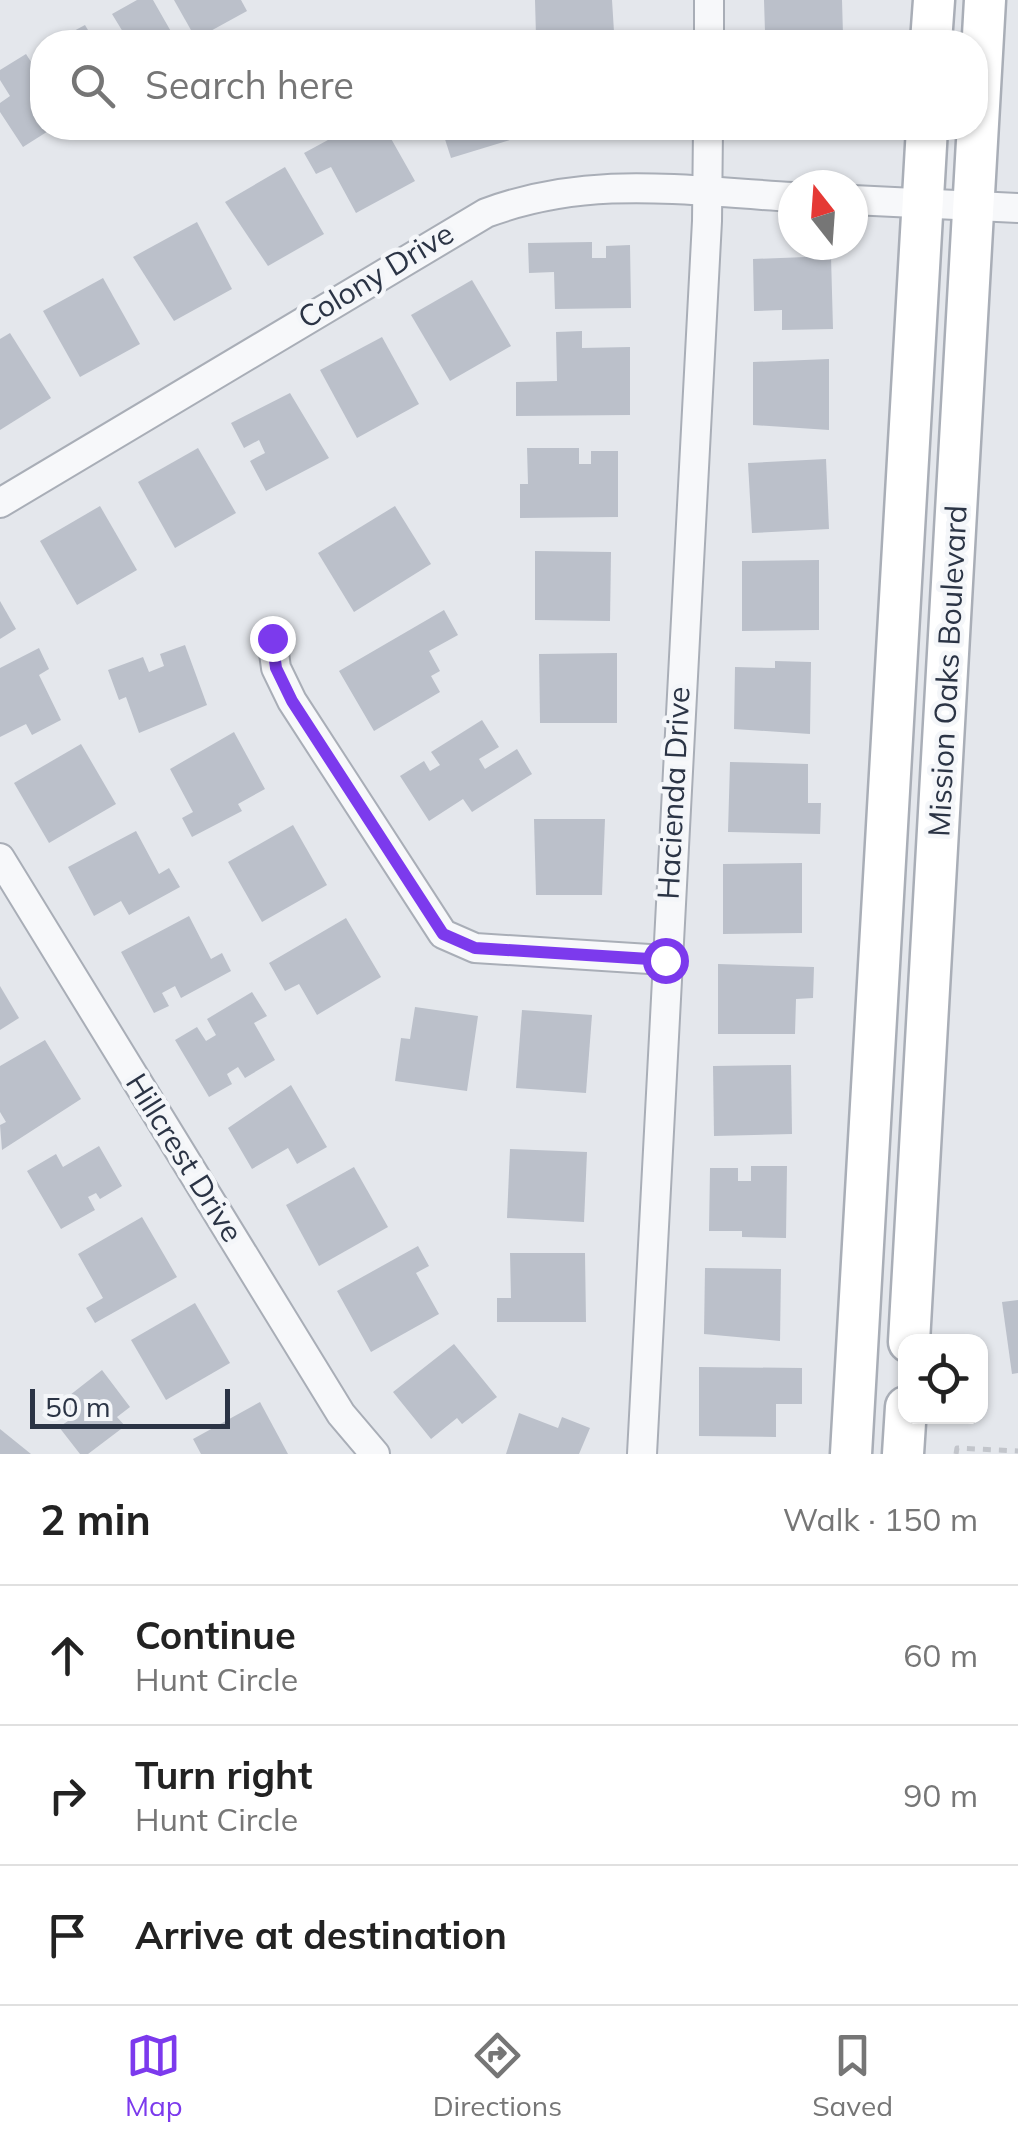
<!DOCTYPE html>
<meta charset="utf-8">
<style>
body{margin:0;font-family:Mulish,sans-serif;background:#f6f6f6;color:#222}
.controls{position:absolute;right:30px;bottom:30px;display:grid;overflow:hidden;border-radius:20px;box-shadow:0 2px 8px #0004}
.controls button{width:90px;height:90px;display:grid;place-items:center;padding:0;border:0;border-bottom:2px solid #e0e0e0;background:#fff;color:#222;font:50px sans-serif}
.compass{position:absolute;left:778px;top:170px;width:90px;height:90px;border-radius:50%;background:#fff;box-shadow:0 2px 8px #0004;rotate:343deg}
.scale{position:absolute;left:30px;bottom:25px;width:200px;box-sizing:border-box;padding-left:10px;border:5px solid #2b3445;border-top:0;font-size:28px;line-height:35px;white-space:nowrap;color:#2b3445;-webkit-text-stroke:8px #f4f6f9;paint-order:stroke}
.stop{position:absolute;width:30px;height:30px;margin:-22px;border:8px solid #7c3aed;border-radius:50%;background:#fff}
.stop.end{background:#7c3aed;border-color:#fff;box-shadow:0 2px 10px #0008}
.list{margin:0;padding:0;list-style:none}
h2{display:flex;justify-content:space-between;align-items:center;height:130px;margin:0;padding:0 40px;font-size:42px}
h2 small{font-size:32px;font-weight:400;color:#767676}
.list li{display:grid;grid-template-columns:65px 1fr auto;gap:30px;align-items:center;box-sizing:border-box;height:140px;padding:0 40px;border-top:2px solid #e0e0e0}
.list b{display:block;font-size:38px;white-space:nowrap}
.list p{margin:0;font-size:32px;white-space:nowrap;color:#767676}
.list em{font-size:32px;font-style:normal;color:#767676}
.icon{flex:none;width:55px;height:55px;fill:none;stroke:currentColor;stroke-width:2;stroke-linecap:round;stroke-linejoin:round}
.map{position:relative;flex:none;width:1018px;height:1454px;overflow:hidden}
.search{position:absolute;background:#fff;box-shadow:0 2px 8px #0004;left:30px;right:30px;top:30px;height:110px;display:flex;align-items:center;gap:25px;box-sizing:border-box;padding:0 35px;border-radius:40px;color:#767676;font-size:38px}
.sheet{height:550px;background:#fff}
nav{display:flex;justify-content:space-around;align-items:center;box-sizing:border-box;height:140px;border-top:2px solid #e0e0e0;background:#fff;font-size:28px;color:#767676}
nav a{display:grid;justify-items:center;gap:5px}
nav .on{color:#7c3aed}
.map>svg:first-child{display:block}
.building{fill:#bbc0ca}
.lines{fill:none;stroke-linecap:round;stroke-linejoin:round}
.minor-casing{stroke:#a9aeb7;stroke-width:32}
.secondary-casing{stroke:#a9aeb7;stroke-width:45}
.path{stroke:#c2c5cb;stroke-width:5;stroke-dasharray:8 8;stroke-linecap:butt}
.minor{stroke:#f7f8fa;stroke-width:28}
.secondary{stroke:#fff;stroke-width:40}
.route{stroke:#7c3aed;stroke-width:12}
.labels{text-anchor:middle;stroke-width:9;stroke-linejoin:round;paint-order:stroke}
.street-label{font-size:30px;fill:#2b3445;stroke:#f4f6f9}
</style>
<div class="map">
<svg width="1018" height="1454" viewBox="0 0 1018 1454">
<rect width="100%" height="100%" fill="#e4e7ec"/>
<!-- building -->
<g class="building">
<polygon points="137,0 153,0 177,42 116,42 113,38 123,32 112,14"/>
<polygon points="174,0 241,0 247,11 196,39"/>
<polygon points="535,0 612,0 614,32 536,36"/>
<polygon points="764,0 842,0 843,35 797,37 797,31 765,32"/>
<polygon points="85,25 95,42 53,42"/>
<polygon points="26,54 42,79 42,128 53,128 23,147 0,112 0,103 10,96 0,80 0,70"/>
<polygon points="350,128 385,128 415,181 356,213 331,167 316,174 304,153"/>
<polygon points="455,128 509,128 513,139 451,158 443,133"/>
<rect x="761" y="128" width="78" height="9"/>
<polygon points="285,167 324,234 268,266 225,202"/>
<polygon points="197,222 232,289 174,321 133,257"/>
<polygon points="592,242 592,258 606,258 606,246 630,245 631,308 555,309 554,272 529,273 528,243"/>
<polygon points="831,256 833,329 782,330 782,310 754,311 753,259"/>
<polygon points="103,278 140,344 80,377 43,311"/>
<polygon points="472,280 511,346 450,381 411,315"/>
<polygon points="582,331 582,348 630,347 630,415 516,416 516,382 557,381 556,332"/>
<polygon points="10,333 51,398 0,430 0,339"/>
<polygon points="382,337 419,404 357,438 320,370"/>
<polygon points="829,359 829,430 753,425 753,362"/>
<polygon points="290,393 329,458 266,491 250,461 265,453 259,440 244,448 231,423"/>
<polygon points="198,448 236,513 175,548 138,482"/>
<polygon points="527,448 579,448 579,464 591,464 591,451 618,451 618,517 520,518 520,484 528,484"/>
<polygon points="826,459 829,529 752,533 748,463"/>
<polygon points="100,506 137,570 77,605 40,541"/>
<polygon points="395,506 431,564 354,612 318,553"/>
<polygon points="535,551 611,552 610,621 535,620"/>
<polygon points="819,560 819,630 742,631 742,561"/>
<polygon points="0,601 16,629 0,639"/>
<polygon points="444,610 458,635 429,651 440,671 431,676 440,692 374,731 339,671"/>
<polygon points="185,645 207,705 139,733 126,697 119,700 108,670 143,657 149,672 164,666 160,654"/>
<polygon points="39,648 49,669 39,675 61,720 32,735 26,724 0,737 0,668"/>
<polygon points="617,653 617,723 540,723 539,654"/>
<polygon points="775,661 811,662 810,734 734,729 735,667 775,668"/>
<polygon points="482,720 499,747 479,759 485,769 517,749 532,774 472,812 463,799 429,821 400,776 424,761 430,771 440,765 431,752"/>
<polygon points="234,732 265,789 238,804 242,811 192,837 182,818 193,812 170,769"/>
<polygon points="81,744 116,804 49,843 14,783"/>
<polygon points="730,762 808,764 808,803 821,803 820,834 728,832"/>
<polygon points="534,819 605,819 602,895 536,895"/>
<polygon points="293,825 327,885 262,922 228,862"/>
<polygon points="136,831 159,874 169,868 180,887 129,915 121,901 94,916 68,867"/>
<polygon points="802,863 802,933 723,934 723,864"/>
<polygon points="189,916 211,959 222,953 231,971 181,998 175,986 162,993 169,1006 154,1013 121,952"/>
<polygon points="346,918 381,977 317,1015 299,984 285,991 269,963"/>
<polygon points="718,964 814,967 813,998 796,999 795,1034 718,1034"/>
<polygon points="0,986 19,1018 0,1030"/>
<polygon points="252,992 267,1016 254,1023 275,1060 245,1078 238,1067 227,1074 232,1084 209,1097 175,1040 197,1027 206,1041 216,1035 207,1019"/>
<polygon points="415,1007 478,1016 467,1091 395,1081 401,1038 410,1039"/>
<polygon points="522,1010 592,1015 586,1093 516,1088"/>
<polygon points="45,1040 81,1099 2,1150 0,1125 6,1122 0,1112 0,1066"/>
<polygon points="791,1065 792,1134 714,1136 713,1066"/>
<polygon points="291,1085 327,1147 297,1164 288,1148 252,1169 228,1128"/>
<polygon points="99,1146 122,1186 100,1199 96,1193 88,1197 95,1210 61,1229 27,1171 56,1154 63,1167"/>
<polygon points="510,1149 587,1152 584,1222 507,1218"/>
<polygon points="751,1166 787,1166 786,1238 742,1237 742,1231 709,1231 710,1168 738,1168 738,1181 751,1181"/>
<polygon points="354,1167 388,1227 319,1266 286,1205"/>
<polygon points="142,1217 177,1277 95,1323 86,1308 103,1298 78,1254"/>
<polygon points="418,1246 429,1266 416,1273 439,1314 371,1352 337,1291"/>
<polygon points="510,1253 585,1253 586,1322 497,1322 497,1298 511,1298"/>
<polygon points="705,1268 781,1269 780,1341 704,1334"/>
<polygon points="1018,1300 1018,1373 1012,1374 1002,1302"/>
<polygon points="195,1303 230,1363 166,1400 131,1340"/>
<polygon points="454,1344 497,1397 462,1424 457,1418 431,1439 393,1392"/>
<polygon points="699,1367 802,1368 802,1404 776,1404 776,1437 699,1436"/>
<polygon points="102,1370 130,1407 117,1417 125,1426 88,1454 80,1454 59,1427 68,1421 56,1406"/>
<polygon points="260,1402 288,1454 201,1454 193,1439"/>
<polygon points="519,1413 558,1428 562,1417 590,1428 579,1454 506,1454"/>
<polygon points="0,1429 31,1454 0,1454"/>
</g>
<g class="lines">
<defs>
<g id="minor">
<polyline points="709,0 709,42"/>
<polyline points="853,200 1018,208"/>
<path d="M0 503 486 213C591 174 684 191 793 197"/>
<polyline points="272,638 276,668 292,701 443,934 475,948 665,960"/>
<polyline points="0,858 341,1414 375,1454"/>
<polyline points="642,1454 707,221 708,128"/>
</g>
<g id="secondary">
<polyline points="931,42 934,0"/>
<polyline points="909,1342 985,0"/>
<polyline points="851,1454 927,128"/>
<polyline points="903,1454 906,1407"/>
</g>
</defs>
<!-- minor casing -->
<use href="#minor" class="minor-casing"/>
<!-- secondary casing -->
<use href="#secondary" class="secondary-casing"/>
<!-- path -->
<polyline class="path" points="956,1454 957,1448 1018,1451"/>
<!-- minor -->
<use href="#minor" class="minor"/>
<!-- secondary -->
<use href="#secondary" class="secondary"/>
</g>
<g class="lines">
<!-- route -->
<polyline class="route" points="272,638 276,668 292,701 443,934 475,948 665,960"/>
</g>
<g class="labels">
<!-- street labels -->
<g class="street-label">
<text transform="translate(376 276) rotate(-31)" y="10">Colony Drive</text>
<text transform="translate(948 671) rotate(-87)" y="10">Mission Oaks Boulevard</text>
<text transform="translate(674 793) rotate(-87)" y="10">Hacienda Drive</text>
<text transform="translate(184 1158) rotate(58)" y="10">Hillcrest Drive</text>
</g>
</g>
</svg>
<div class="controls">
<button><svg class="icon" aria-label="locate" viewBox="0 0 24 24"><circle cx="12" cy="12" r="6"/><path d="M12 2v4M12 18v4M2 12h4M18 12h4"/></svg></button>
</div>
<svg class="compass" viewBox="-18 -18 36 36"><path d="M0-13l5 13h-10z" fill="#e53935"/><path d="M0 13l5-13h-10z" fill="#767676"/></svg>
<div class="scale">50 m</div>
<div class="stop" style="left:665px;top:960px"></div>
<div class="stop end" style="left:272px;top:638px"></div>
<div class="search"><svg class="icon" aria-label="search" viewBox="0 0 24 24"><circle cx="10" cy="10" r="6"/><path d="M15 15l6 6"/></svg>Search here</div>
</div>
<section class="sheet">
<h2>2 min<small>Walk · 150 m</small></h2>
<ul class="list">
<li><svg class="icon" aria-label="ahead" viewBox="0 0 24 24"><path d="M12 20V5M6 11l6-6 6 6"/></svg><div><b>Continue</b><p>Hunt Circle</p></div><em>60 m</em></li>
<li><svg class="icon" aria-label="right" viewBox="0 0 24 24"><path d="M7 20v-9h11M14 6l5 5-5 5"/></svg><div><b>Turn right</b><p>Hunt Circle</p></div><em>90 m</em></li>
<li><svg class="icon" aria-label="arrive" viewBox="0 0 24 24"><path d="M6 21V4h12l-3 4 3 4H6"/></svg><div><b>Arrive at destination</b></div></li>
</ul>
</section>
<nav>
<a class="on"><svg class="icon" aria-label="map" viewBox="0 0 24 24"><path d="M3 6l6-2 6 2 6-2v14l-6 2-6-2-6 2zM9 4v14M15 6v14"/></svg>Map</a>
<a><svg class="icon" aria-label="directions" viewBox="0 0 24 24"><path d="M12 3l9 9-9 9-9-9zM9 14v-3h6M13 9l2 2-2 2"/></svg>Directions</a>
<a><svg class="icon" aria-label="saved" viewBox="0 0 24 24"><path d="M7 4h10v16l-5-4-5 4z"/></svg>Saved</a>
</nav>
